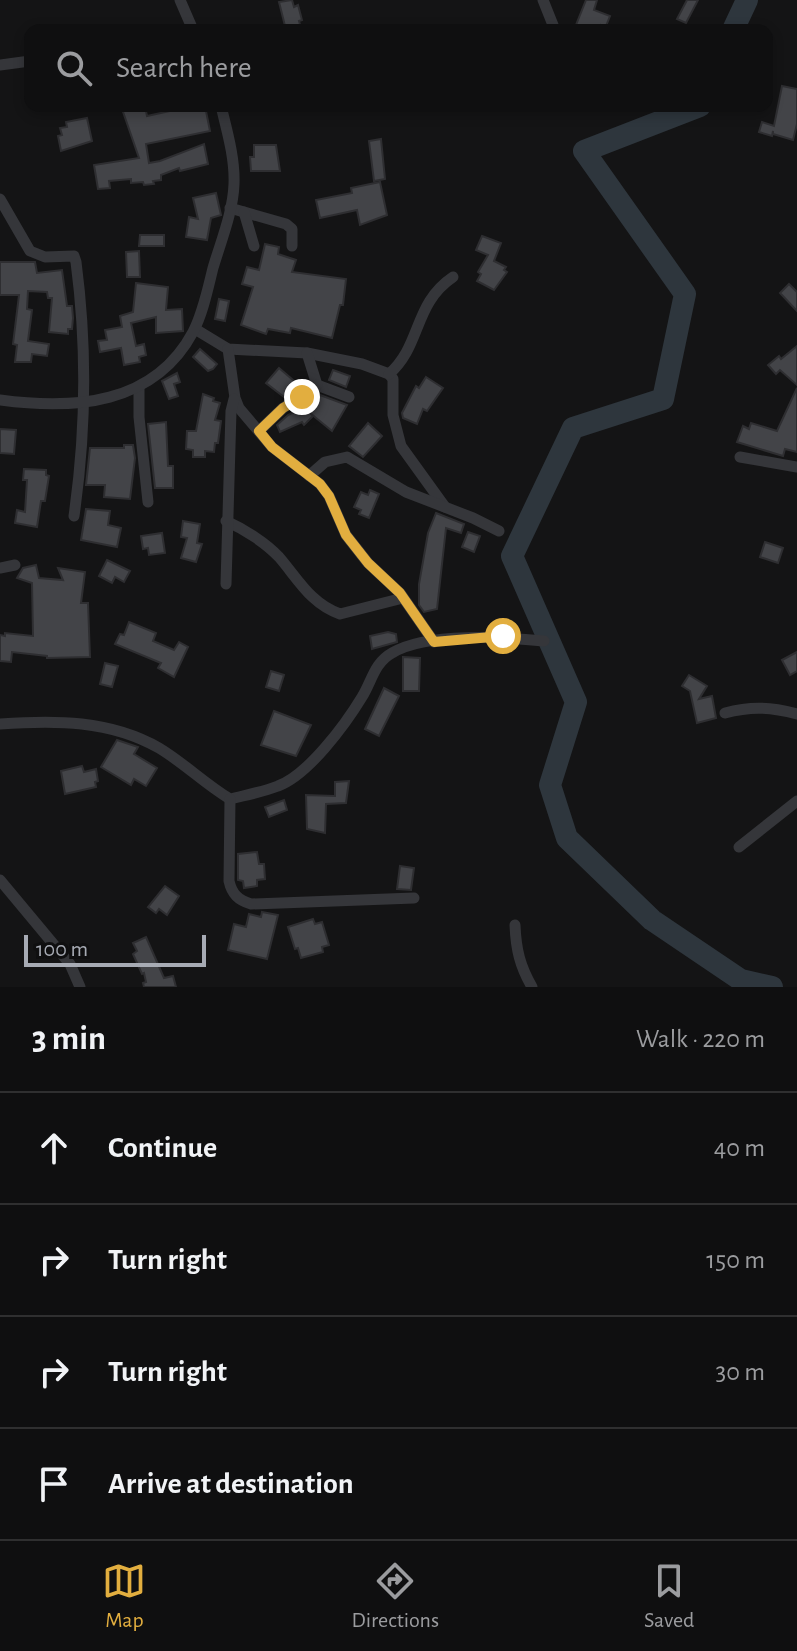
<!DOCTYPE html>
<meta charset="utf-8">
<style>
body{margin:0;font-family:"Alegreya Sans",sans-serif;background:#1d1d1e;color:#f1f3f6}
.scale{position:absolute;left:24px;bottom:20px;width:182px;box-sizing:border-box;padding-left:8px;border:4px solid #a7abb4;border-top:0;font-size:22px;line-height:28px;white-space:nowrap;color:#a7abb4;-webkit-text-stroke:6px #0f0f10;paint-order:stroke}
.stop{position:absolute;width:24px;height:24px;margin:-18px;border:6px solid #e2ae3f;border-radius:50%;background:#fff}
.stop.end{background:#e2ae3f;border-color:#fff;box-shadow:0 2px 8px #0008}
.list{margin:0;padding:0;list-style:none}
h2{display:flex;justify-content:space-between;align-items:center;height:104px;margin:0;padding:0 32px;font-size:34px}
h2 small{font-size:26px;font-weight:400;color:#9b9c9f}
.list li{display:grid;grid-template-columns:52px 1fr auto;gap:24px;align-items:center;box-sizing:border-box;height:112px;padding:0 32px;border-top:2px solid #2f2f30}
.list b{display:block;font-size:30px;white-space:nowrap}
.list em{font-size:26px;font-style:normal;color:#9b9c9f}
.icon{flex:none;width:44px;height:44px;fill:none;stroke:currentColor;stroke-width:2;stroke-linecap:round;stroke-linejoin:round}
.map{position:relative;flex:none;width:797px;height:987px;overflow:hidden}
.search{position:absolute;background:#0f0f10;box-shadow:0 4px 12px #0003;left:24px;right:24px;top:24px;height:88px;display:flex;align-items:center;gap:20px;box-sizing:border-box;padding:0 28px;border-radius:16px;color:#9b9c9f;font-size:30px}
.sheet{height:552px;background:#0f0f10}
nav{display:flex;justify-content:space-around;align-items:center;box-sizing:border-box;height:112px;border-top:2px solid #2f2f30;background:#0f0f10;font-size:22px;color:#9b9c9f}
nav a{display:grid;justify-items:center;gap:4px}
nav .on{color:#e2ae3f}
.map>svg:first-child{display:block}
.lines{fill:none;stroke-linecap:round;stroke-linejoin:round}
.river{stroke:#2e363d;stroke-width:22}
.building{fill:#434448;stroke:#2e2e31;stroke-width:2}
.street{stroke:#35363a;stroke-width:11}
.route{stroke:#e2ae3f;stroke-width:10}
</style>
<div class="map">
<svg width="797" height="987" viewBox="0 0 797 987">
<rect width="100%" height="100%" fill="#141415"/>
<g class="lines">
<!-- river -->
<g class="river">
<polyline points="733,30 747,0"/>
<polyline points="700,106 584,151 685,294 663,399 573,428 512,556 576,702 550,785 567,838 652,920 741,980 772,987"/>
</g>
</g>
<!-- building -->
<g class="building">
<polygon points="292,0 294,7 298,5 302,20 299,21 301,28 286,30 279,2"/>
<polygon points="586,0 597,0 594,10 610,16 606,26 601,25 599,30 574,30"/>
<polygon points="687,0 698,0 686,23 677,19"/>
<polygon points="782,86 797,89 797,124 793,140 773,134 773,131 772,136 759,132 762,122 774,126"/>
<polygon points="121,106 145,106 147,116 179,109 179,106 205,106 210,131 146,144 149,163 160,161 204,144 208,164 180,171 179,168 161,175 161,180 153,181 154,184 144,185 143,182 131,183 131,179 109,181 110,188 98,189 94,165 139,158"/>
<polygon points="87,118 92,141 61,151 58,136 62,135 60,128 67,127 66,122"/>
<polygon points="381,139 385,179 374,181 369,141"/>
<polygon points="254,145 276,145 280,171 251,171 250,157 254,157"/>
<polygon points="380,182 387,215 360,225 357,210 320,218 316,200 352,193 351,188"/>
<polygon points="216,193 221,215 211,218 207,240 186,237 189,217 198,219 193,198"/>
<polygon points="140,235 164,235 164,246 139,246"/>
<polygon points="482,236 501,243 494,261 506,267 504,270 507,272 494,290 477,281 481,274 478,272 488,255 476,250"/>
<polygon points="265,244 279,247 278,254 296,260 292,272 346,279 343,305 340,305 332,338 291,328 290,333 268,329 266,334 241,325 253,287 242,284 247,267 259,270"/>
<polygon points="139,251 140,277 127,277 126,252"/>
<polygon points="0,262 35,262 37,273 62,270 67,306 72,306 73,318 72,329 68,329 68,334 49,332 52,298 48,298 47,292 28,291 27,309 32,310 28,341 49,344 47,356 32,354 31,362 15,362 17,345 13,344 19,295 0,295"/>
<polygon points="136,283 168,287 166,310 182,309 183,331 156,333 156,317 131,323 136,346 144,344 146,355 139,357 140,362 124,365 121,348 100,352 98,341 107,340 105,330 122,327 120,316 133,312"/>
<polygon points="789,284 797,292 797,311 780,293"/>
<polygon points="219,299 229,301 225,321 215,319"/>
<polygon points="797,346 797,385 780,370 776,374 768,365 779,356 781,359"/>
<polygon points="200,349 217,364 213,369 208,371 193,357"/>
<polygon points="279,368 300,386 284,397 266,383"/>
<polygon points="333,370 350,376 346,387 329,380"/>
<polygon points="177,373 180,382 174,384 178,396 169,399 162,381"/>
<polygon points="426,377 443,388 427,411 423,409 417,424 403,418 402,413 416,386 419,388"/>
<polygon points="797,388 797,452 785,449 783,456 737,442 743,426 749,429 751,423 777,431"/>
<polygon points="203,394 214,398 213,401 220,403 215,420 221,421 218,443 215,443 214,452 205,451 205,457 193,457 193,450 186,449 187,431 196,431"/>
<polygon points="320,395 347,405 332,431 310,413"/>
<polygon points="304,407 313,416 304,425 302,422 280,432 277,425 288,415"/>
<polygon points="166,422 168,466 173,466 173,488 155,488 148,424"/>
<polygon points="368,423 382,436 363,457 349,446"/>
<polygon points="0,429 16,430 14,454 0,453"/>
<polygon points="124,445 133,445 135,458 130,499 104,497 105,485 86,485 90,448 124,448"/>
<polygon points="24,469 46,470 46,475 49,476 45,501 41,501 37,527 15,523 17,510 25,512 27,480 23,480"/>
<polygon points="370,490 379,494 369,518 359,514 361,510 354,507 361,492 368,495"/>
<polygon points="86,509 110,511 108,525 121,528 117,547 81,540"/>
<polygon points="436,513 464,524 461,533 446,528 437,609 424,612 419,605 419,584 428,533"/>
<polygon points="183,521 200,524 197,543 202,544 196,562 181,558 187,538 181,537"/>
<polygon points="468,532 480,536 474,552 462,547"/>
<polygon points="162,533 165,553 149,555 148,548 143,549 141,536"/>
<polygon points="765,542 783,548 778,563 760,557"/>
<polygon points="107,560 130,571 124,582 115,577 112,583 99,576"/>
<polygon points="36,565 39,578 63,580 58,568 85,572 81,603 88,603 90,657 47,658 47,656 12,652 11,662 0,661 0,635 5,636 5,633 33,636 32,583 17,578 23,568"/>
<polygon points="129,622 156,633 153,641 174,650 179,642 188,647 174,677 158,668 161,663 115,644 120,634 124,635"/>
<polygon points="388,632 396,634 397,642 372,649 370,636"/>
<polygon points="797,652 797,671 790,675 782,660"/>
<polygon points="403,657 420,658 419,691 403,691"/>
<polygon points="105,663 118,666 112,687 100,684"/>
<polygon points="271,671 284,675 279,691 266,687"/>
<polygon points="689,675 707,686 699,699 712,696 716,718 697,723 690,691 682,686"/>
<polygon points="384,688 399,696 379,736 365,729"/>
<polygon points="274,711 311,725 296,756 261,745"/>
<polygon points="117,740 138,747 134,754 157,768 146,786 134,779 131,785 101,767"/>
<polygon points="82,766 84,772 96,769 98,781 95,782 96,787 65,794 61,771"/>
<polygon points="349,781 346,803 326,804 325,833 307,829 306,795 335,796 335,782"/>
<polygon points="284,800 287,810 269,817 265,807"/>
<polygon points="257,852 259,864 264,864 265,879 257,880 257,886 244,888 243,881 238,880 238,854"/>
<polygon points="400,866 414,868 411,890 397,889"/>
<polygon points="165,886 179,896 167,915 159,909 156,913 148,907"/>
<polygon points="262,912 278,915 267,959 228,950 234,924 246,927 249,914 261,917"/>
<polygon points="313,919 315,924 322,922 329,945 322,947 323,952 301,958 298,948 295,949 288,927"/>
<polygon points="146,937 164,978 173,976 176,987 144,987 143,983 146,982 144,973 142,974 133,954 137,951 133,943"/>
</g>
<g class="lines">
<!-- street -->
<g class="street">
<polyline points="180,0 193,30"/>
<polyline points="543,0 555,30"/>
<polyline points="0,65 30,61"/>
<path d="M0 199 30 251 45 257 74 256 76 262C87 346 86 432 74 516"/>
<polyline points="230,208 286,224 292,229 292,246"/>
<polyline points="244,212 254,246"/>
<polyline points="195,329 228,349 307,353 362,364 389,374 393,379 393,415 401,446 445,507"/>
<polyline points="228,349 235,398 239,408 272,447 320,484 329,496 346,535 368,563 400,593 434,642"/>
<polyline points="307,353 317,385 349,397"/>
<path d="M389 374C422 345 413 304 453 277"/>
<polyline points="139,388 139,417 148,502"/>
<path d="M0 400C74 410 154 405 193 332 203 313 208 288 213 268 221 241 233 212 234 184 235 158 227 131 221 106"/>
<polyline points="259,431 283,408 317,385"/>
<polyline points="740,457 797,467"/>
<polyline points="309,476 325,462 347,457 406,492 473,518 499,531"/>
<path d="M226 521C244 529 266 543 279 557 298 579 311 604 340 614L403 598"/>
<polyline points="0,568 15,565"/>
<polyline points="226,584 231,411 234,399"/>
<path d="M725 713C751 706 771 707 797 714"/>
<path d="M0 724C55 720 110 720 159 748 184 763 205 784 230 799 246 795 263 792 278 786 308 775 345 725 362 697 372 681 374 663 392 653 427 632 505 637 544 641"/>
<path d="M230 799 229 881C232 894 238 900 251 904L414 898"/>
<polyline points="739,847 797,801"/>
<polyline points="0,880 70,964 80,987"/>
<path d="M515 925C516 950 520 966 532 987"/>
</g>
</g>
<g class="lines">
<!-- route -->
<polyline class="route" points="302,397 283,408 259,431 272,447 320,484 329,496 346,535 368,563 400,593 434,642 503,636"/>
</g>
</svg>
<div class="scale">100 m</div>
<div class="stop" style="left:503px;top:636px"></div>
<div class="stop end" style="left:302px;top:397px"></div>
<div class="search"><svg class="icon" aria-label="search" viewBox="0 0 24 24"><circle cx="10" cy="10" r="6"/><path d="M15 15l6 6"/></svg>Search here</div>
</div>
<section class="sheet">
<h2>3 min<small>Walk · 220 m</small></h2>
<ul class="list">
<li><svg class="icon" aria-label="ahead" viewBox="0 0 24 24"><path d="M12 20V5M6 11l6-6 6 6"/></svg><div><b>Continue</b></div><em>40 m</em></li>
<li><svg class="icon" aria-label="right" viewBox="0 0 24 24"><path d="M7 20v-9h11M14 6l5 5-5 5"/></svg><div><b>Turn right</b></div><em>150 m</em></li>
<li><svg class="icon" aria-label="right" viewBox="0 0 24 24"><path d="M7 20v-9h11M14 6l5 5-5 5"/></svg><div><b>Turn right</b></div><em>30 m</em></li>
<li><svg class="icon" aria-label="arrive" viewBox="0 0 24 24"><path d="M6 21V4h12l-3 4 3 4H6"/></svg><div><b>Arrive at destination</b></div></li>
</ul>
</section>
<nav>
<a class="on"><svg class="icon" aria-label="map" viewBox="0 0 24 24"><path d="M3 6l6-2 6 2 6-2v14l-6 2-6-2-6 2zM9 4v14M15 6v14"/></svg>Map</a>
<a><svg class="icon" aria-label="directions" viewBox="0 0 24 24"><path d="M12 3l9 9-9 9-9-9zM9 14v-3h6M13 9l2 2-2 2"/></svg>Directions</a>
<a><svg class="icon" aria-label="saved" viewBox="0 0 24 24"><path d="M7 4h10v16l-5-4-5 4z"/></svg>Saved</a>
</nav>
